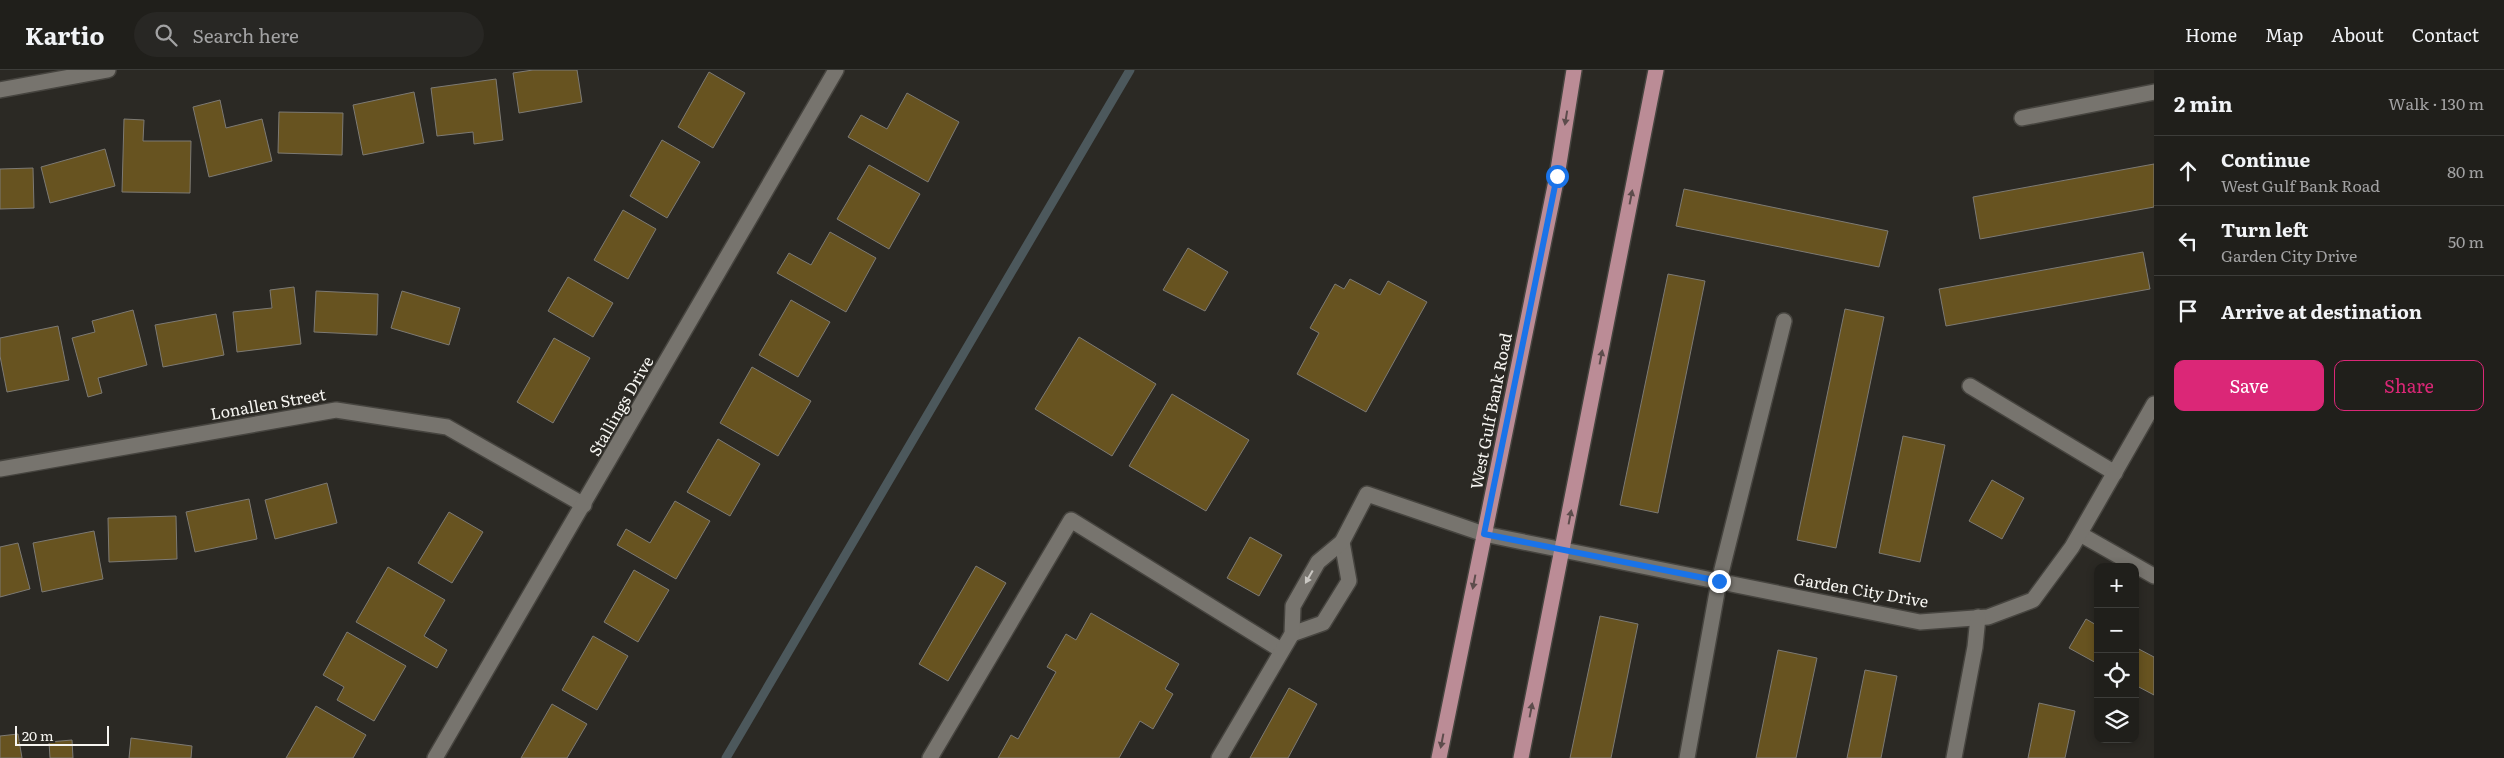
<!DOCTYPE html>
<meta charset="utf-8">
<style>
body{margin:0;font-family:Literata,serif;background:#282724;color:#f1f3f6}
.controls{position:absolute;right:15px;bottom:15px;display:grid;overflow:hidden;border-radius:10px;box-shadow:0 2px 8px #0003}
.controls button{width:45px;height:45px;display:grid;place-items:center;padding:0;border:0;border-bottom:1px solid #3d3d3a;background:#201f1b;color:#f1f3f6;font:25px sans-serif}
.scale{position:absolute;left:15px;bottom:12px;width:94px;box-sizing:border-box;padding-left:5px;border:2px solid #f6f5f1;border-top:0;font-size:14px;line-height:18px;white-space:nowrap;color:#f6f5f1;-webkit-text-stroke:4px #2b2924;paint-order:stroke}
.stop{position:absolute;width:15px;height:15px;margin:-11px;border:4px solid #1a73e8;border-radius:50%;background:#fff}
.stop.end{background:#1a73e8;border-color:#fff;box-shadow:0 1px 5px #0008}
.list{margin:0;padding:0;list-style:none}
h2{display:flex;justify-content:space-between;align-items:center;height:65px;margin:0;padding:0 20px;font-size:21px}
h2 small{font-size:16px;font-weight:400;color:#a2a2a3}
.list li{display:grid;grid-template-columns:32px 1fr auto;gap:15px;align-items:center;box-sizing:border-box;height:70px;padding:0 20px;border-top:1px solid #3d3d3a}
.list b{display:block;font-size:19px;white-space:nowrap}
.list p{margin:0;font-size:16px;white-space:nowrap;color:#a2a2a3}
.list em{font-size:16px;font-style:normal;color:#a2a2a3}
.actions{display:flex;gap:10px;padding:15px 20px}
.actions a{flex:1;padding:11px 0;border:1px solid #db2777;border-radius:10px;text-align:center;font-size:18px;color:#db2777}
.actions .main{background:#db2777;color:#fff}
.icon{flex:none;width:28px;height:28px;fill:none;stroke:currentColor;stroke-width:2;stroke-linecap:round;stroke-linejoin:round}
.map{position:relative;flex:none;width:2154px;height:688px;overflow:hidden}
header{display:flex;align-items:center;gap:30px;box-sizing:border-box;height:70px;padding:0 25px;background:#201f1b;border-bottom:1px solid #3d3d3a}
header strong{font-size:24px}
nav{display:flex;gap:28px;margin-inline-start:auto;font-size:18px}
.search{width:350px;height:45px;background:#282724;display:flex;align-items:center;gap:12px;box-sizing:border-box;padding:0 18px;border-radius:28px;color:#a2a2a3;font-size:19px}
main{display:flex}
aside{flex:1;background:#201f1b}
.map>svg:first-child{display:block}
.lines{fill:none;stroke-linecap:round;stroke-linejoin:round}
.stream{stroke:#4c585c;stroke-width:9}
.building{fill:#675320;stroke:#7d7a74}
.minor-casing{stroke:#46443f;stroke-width:18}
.major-casing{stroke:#46443f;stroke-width:18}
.minor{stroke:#77746e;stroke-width:15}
.major{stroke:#bb8c96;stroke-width:15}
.oneway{fill:#5d4c4c}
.oneway2{fill:#cac8c3}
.route{stroke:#1a73e8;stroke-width:6}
.labels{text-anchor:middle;stroke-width:4;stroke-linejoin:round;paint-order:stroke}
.street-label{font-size:16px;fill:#f6f5f1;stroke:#2b2924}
</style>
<header>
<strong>Kartio</strong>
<div class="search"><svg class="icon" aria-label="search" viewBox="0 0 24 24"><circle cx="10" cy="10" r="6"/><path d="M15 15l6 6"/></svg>Search here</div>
<nav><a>Home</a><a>Map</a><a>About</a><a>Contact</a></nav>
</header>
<main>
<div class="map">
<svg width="2154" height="688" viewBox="0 0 2154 688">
<rect width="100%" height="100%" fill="#2b2924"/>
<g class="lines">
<!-- stream -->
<polyline class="stream" points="726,688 1130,0"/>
</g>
<!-- building -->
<g class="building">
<polygon points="533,0 577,0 582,32 519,43 513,3"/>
<polygon points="709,2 745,23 713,78 678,57"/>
<polygon points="496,9 503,70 474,74 473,62 437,66 431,18"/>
<polygon points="414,22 424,73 363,85 353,35"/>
<polygon points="907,23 959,52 928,112 848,67 861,45 887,59"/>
<polygon points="220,30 226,58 262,49 272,91 209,107 193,37"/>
<polygon points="279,42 343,43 342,85 278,83"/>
<polygon points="124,49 144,50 143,71 191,71 190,123 122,122"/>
<polygon points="662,70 700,92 667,148 630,126"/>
<polygon points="105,79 115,116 50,133 41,97"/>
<polygon points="2154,94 2154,137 1980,169 1973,127"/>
<polygon points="869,95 920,124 889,179 837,149"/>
<polygon points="33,98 34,138 0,139 0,99"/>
<polygon points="1684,119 1888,161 1879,197 1676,156"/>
<polygon points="623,140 656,159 628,209 594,190"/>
<polygon points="830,162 876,188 846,242 777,203 789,183 811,195"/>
<polygon points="1188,178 1228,202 1205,241 1163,220"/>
<polygon points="2143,182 2150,219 1946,256 1939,219"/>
<polygon points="1668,204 1705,211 1658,443 1620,435"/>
<polygon points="568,207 613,233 593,267 548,241"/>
<polygon points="1350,209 1380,225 1388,211 1427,232 1366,342 1297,304 1319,263 1310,258 1335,214 1344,219"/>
<polygon points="294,217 301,274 237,282 233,242 272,238 270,220"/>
<polygon points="316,221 378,224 377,265 314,262"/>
<polygon points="402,221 460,238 449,275 391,258"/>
<polygon points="791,230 830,252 798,307 759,285"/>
<polygon points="1845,239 1884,247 1836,478 1797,470"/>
<polygon points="133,240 147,295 98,308 102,323 88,327 72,268 95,262 92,251"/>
<polygon points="216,244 224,285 163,297 155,255"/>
<polygon points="58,256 69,310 7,322 0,286 0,268"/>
<polygon points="1079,267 1156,314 1112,386 1035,339"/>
<polygon points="554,268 590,288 553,353 517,332"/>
<polygon points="752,297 811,331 778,386 720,353"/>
<polygon points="1172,324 1249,370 1206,441 1129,396"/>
<polygon points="1903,366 1945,375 1920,492 1879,483"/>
<polygon points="718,369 760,394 730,446 687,422"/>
<polygon points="1992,410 2024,428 2002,469 1969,451"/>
<polygon points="327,413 337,453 275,469 265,430"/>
<polygon points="249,429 257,469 195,482 186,442"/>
<polygon points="675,431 710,451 676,509 617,475 626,459 650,473"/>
<polygon points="449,442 483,462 452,513 418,493"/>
<polygon points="176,446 177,489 109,492 108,448"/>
<polygon points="94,461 103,509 42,522 33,473"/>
<polygon points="1250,467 1282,485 1259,526 1227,508"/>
<polygon points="18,473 30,519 0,527 0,477"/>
<polygon points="976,496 1006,513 948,611 919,594"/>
<polygon points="388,497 445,530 424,566 447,580 437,598 356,552"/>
<polygon points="634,500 669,520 638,572 604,552"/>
<polygon points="1091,543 1179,594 1165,619 1173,624 1153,659 1140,651 1119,688 998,688 1011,665 1018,669 1056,602 1047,597 1066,564 1076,570"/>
<polygon points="1600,546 1638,554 1611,688 1570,688"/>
<polygon points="2086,549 2098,556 2098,594 2069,578"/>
<polygon points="347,562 406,596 374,651 337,630 344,617 323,605"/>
<polygon points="593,566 628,586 597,640 562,620"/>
<polygon points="2135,577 2154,587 2154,625 2135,615"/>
<polygon points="1778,580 1817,588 1796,688 1756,688"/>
<polygon points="1865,600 1897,606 1881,688 1847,688"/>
<polygon points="1289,618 1317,634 1288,688 1250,688"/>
<polygon points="2039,633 2075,641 2065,688 2028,688"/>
<polygon points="552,634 587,654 567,688 521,688"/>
<polygon points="316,636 366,665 353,688 286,688"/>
<polygon points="18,664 22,688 0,688 0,666"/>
<polygon points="131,668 192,676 191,688 129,688"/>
<polygon points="72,670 73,688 50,688 49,672"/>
</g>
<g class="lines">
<defs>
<g id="minor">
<polyline points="0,20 108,0"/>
<polyline points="2022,48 2154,22"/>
<polyline points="1970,316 2115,403"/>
<polyline points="0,399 336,340 447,357 584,435"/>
<polyline points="2080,464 2154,506"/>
<polyline points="1292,564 1323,553 1349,511 1342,472"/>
<polyline points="435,688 836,0"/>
<polyline points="930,688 1071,450 1281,580"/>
<polyline points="1219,688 1292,564 1293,536 1318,492 1342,472 1367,424 1484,464 1920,552 1988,547 2033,530 2072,477 2154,334"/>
<polyline points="1687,688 1719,511 1784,251"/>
<polyline points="1954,688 1975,577 1978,547"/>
</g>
<g id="major">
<polyline points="1439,688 1557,106 1574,0"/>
<polyline points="1521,688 1656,0"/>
</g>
</defs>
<!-- minor casing -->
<use href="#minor" class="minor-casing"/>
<!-- major casing -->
<use href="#major" class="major-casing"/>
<!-- minor -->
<use href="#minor" class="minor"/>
<!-- major -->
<use href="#major" class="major"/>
</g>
<!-- one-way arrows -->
<defs><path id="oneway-solid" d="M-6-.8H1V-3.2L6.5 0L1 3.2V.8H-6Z" transform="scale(1.25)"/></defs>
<g class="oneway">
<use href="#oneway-solid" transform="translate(1566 48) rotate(99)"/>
<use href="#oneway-solid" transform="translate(1631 127) rotate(-79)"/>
<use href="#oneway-solid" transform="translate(1601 287) rotate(-79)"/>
<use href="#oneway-solid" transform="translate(1570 447) rotate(-79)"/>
<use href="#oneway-solid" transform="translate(1474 512) rotate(101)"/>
<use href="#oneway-solid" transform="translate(1531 640) rotate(-79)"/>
<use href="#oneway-solid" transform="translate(1442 671) rotate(101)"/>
</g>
<use class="oneway2" href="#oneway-solid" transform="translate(1309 507) rotate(120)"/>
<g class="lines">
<!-- route -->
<polyline class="route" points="1557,106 1484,464 1719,511"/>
</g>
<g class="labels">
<!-- street labels -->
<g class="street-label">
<text transform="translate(268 334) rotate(-10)" y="6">Lonallen Street</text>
<text transform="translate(621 336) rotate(-60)" y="6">Stallings Drive</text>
<text transform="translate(1491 341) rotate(-79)" y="6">West Gulf Bank Road</text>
<text transform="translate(1861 520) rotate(10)" y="6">Garden City Drive</text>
</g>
</g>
</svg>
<div class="controls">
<button>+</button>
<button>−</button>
<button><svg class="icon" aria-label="locate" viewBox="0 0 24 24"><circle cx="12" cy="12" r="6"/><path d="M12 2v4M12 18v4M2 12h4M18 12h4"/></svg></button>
<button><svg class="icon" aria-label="layers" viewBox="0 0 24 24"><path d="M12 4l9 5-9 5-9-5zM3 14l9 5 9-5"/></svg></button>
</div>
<div class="scale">20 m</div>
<div class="stop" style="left:1557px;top:106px"></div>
<div class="stop end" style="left:1719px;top:511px"></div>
</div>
<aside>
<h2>2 min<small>Walk · 130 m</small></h2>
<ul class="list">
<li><svg class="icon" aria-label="ahead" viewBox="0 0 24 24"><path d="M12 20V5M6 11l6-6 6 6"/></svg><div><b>Continue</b><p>West Gulf Bank Road</p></div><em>80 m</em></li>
<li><svg class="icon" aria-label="left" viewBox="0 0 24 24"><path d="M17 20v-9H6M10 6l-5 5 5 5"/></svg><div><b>Turn left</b><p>Garden City Drive</p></div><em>50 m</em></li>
<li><svg class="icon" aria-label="arrive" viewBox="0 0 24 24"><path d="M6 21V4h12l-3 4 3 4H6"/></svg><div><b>Arrive at destination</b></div></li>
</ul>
<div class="actions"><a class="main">Save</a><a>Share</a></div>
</aside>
</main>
